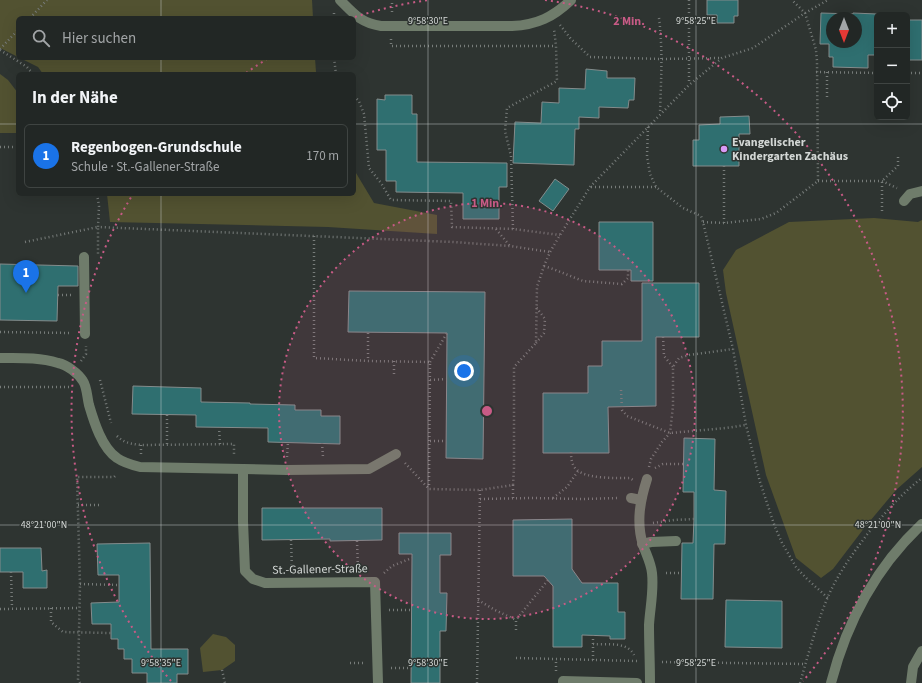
<!DOCTYPE html>
<html lang="de">
<meta charset="utf-8">
<style>
body{margin:0;font-family:"Source Sans 3",sans-serif;background:#2a2f2d;color:#f1f3f6}
.controls{position:absolute;right:12px;top:12px;display:grid;overflow:hidden;border-radius:6px;box-shadow:0 4px 16px #0002}
.controls button{width:36px;height:36px;display:grid;place-items:center;padding:0;border:0;border-bottom:1px solid #3f4442;background:#222725;color:#f1f3f6;font:20px sans-serif}
.compass{position:absolute;left:826px;top:12px;width:36px;height:36px;border-radius:50%;background:#222725;box-shadow:0 4px 16px #0002;rotate:180deg}
.you{position:absolute;left:464px;top:371px;width:14px;height:14px;margin:-10px;border:3px solid #fff;border-radius:50%;background:#1a73e8;box-shadow:0 0 0 6px #1a73e833}
.badge{display:grid;place-items:center;width:26px;height:26px;border-radius:50%;background:#1a73e8;color:#fff;font-size:13px;font-weight:700}
.pin{position:absolute;translate:-50% -33px;filter:drop-shadow(0 1px 2px #0008)}
.pin::after{content:'';position:absolute;top:21px;width:14px;height:12px;background:inherit;clip-path:polygon(0 0,100% 0,50% 100%)}
.list{margin:0;padding:0;list-style:none}
h2{display:flex;justify-content:space-between;align-items:center;height:52px;margin:0;padding:0 16px;font-size:17px}
h2 small{font-size:13px;font-weight:400;color:#a2a5a7}
.list li{display:grid;grid-template-columns:26px 1fr auto;gap:12px;align-items:center;box-sizing:border-box;height:64px;margin:0 8px 8px;padding:0 8px;border:1px solid #3f4442;border-radius:6px}
.list b{display:block;font-size:15px;white-space:nowrap}
.list p{margin:0;font-size:13px;white-space:nowrap;color:#a2a5a7}
.list em{font-size:13px;font-style:normal;color:#a2a5a7}
.icon{flex:none;width:22px;height:22px;fill:none;stroke:currentColor;stroke-width:2;stroke-linecap:round;stroke-linejoin:round}
.map{position:relative;flex:none;width:922px;height:683px;overflow:hidden}
.search{position:absolute;background:#222725;box-shadow:0 4px 16px #0002;left:16px;top:16px;width:340px;height:44px;display:flex;align-items:center;gap:10px;box-sizing:border-box;padding:0 14px;border-radius:6px;color:#a2a5a7;font-size:15px}
.panel{position:absolute;background:#222725;box-shadow:0 4px 16px #0002;left:16px;top:72px;width:340px;height:124px;border-radius:6px}
.map>svg:first-child{display:block}
.green{fill:#525231}
.building{fill:#2f6f70;stroke:#848c8c;fill-rule:evenodd}
.lines{fill:none;stroke-linecap:round;stroke-linejoin:round}
.path{stroke:#777c7a;stroke-width:2.5;stroke-dasharray:1 3;stroke-linecap:butt}
.minor{stroke:#6f7c6b;stroke-width:10}
.ticks{fill:none;stroke:#d3d7d5;stroke-width:1;stroke-opacity:0.45}
.ring{fill:none;stroke:#c85b86;stroke-width:2;stroke-dasharray:2 4}
.poi-dot{fill:#d99af7;stroke:#2e3431;stroke-width:1.5}
.labels{text-anchor:middle;stroke-width:3;stroke-linejoin:round;paint-order:stroke}
.poi-label{font-size:12px;font-weight:bold;fill:#d3d7d5;stroke:#2e3431;text-anchor:start}
.street-label{font-size:12px;fill:#d3d7d5;stroke:#2e3431}
.ticks-label{font-size:10px;text-anchor:middle;fill:#d3d7d5;stroke:#2e3431;stroke-width:3;stroke-linejoin:round;paint-order:stroke}
.centre{fill:#c85b86;stroke:#2e3431;stroke-width:2}
.ring-label{font-size:12px;text-anchor:middle;font-weight:bold;fill:#c85b86;stroke:#2e3431;stroke-width:3;stroke-linejoin:round;paint-order:stroke}
</style>
<div class="map">
<svg width="922" height="683" viewBox="0 0 922 683">
<rect width="100%" height="100%" fill="#2e3431"/>
<!-- green -->
<g class="green">
<polygon points="0,0 312,0 313,18 18,18 18,57 0,48"/>
<polygon points="20,58 315,58 316,72 317,74 43,74 38,67"/>
<polygon points="0,74 8,80 18,93 18,133 0,133"/>
<polygon points="354,160 356,173 374,203 437,215 437,234 328,227 110,222 107,194 354,194"/>
<polygon points="874,218 918,222 922,220 922,467 896,490 865,527 833,569 821,578 796,558 766,475 726,293 723,270 736,250 789,222"/>
<polygon points="213,634 226,637 235,645 235,661 222,670 203,672 200,648"/>
</g>
<!-- building -->
<g class="building">
<polygon points="707,0 738,0 738,16 734,16 734,23 717,23 717,15 707,15"/>
<path d="M821 13 853 14V13L877 14V55H868V68L833 67V57H829V44H820ZM832 18H856V42H832Z"/>
<rect x="907" y="20" width="15" height="40"/>
<polygon points="586,69 607,71 607,78 635,78 634,100 629,100 628,108 599,107 599,118 579,117 579,129 575,129 574,165 513,163 515,122 541,123 542,102 559,103 559,88 585,89"/>
<polygon points="385,95 412,95 412,114 417,114 417,162 507,163 507,187 499,187 499,219 463,219 463,193 396,192 396,181 386,181 386,150 377,150 377,99 385,100"/>
<polygon points="749,116 750,134 739,134 739,166 693,166 693,140 699,140 699,125 720,124 720,117"/>
<polygon points="555,179 569,189 553,211 539,201"/>
<polygon points="599,222 653,222 653,281 631,281 631,270 599,270"/>
<polygon points="0,264 78,266 78,286 58,286 57,321 0,320"/>
<polygon points="642,283 699,283 699,337 656,337 656,406 608,407 609,453 543,453 543,393 588,393 588,366 602,366 602,341 642,341"/>
<polygon points="349,291 485,292 483,459 446,458 447,333 348,332"/>
<polygon points="133,386 201,388 201,402 250,403 250,404 295,405 295,410 321,410 321,416 340,416 340,444 268,442 268,428 196,427 196,415 132,414"/>
<polygon points="684,438 715,439 714,490 726,491 725,544 714,544 713,599 681,599 682,544 682,543 693,543 694,519 694,492 683,492"/>
<polygon points="262,508 382,508 382,540 330,541 330,539 262,540"/>
<polygon points="572,519 572,569 582,583 618,583 618,612 625,612 625,639 610,639 610,636 582,635 582,647 553,647 553,586 544,576 513,576 513,520"/>
<polygon points="399,533 451,533 451,555 440,555 440,593 447,593 446,631 440,631 440,683 411,683 412,554 399,554"/>
<polygon points="150,543 151,649 188,649 188,674 177,674 177,683 147,683 147,673 132,673 132,659 124,659 124,649 118,649 118,639 111,639 111,624 92,624 91,603 119,602 119,575 98,575 97,544"/>
<polygon points="0,548 41,548 42,571 47,570 47,588 23,588 23,572 0,572"/>
<polygon points="726,600 782,601 782,648 725,647"/>
</g>
<g class="lines">
<!-- path -->
<g class="path">
<polyline points="689,0 689,84"/>
<polyline points="392,12 392,0"/>
<polyline points="30,18 47,0"/>
<polyline points="334,18 334,12"/>
<path d="M659 18C663 50 661 81 660 113"/>
<polyline points="560,25 571,39 590,57 662,59 721,58"/>
<polyline points="391,39 391,46 556,46"/>
<polyline points="0,49 18,30"/>
<polyline points="0,50 27,67 33,74"/>
<polyline points="877,55 877,69"/>
<polyline points="334,58 336,74"/>
<polyline points="816,72 877,73"/>
<polyline points="827,72 827,100"/>
<polyline points="907,73 922,73"/>
<polyline points="354,96 359,101 364,114 369,168 381,183 391,200 451,201 452,227 513,229 560,235"/>
<polyline points="648,127 647,156 650,174 656,187 683,208 701,216 703,222 733,349 746,425 760,482 775,527 782,543 796,567 807,579 828,598"/>
<polyline points="0,147 18,147"/>
<polyline points="724,166 724,223"/>
<polyline points="818,181 882,181 897,188"/>
<polyline points="591,187 656,187"/>
<polyline points="97,194 99,206 98,227 453,242 510,246 550,252"/>
<polyline points="882,211 882,181 898,166 898,154"/>
<polyline points="703,222 724,223 761,219 776,213 818,181 817,61 816,50 805,13 792,0"/>
<polyline points="496,229 510,246"/>
<polyline points="513,229 511,156 505,131 507,108 557,81 556,46 554,29"/>
<polyline points="314,236 314,358 368,361 430,362 429,488"/>
<polyline points="25,242 98,227 98,255"/>
<polyline points="544,266 553,269 583,281 622,284 628,278 628,270"/>
<polyline points="58,295 72,295"/>
<polyline points="0,332 71,333"/>
<polyline points="368,333 368,361"/>
<polyline points="663,337 664,356 673,367"/>
<polyline points="536,343 544,333 545,319 536,307"/>
<polyline points="81,361 86,354 86,346"/>
<polyline points="394,361 394,377"/>
<polyline points="430,362 447,333"/>
<polyline points="100,380 111,423"/>
<polyline points="430,380 446,379"/>
<polyline points="0,387 71,387"/>
<polyline points="621,390 622,410 627,416 670,433 726,428 746,425"/>
<polyline points="219,427 220,444"/>
<path d="M117 436C124 443 132 444 141 445L234 444V456"/>
<polyline points="430,441 446,441"/>
<polyline points="322,443 323,457"/>
<polyline points="167,444 167,415"/>
<path d="M571 452C571 459 572 466 577 470 587 479 617 478 630 478L633 480"/>
<polyline points="141,454 141,445"/>
<polyline points="287,457 288,442"/>
<polyline points="405,463 429,489 480,490 513,485 514,468 514,367 536,343 537,287 544,266 550,252 560,235 590,187 689,85 722,58 753,48 805,13 828,0"/>
<polyline points="649,467 651,459 662,442 670,433 673,406 673,367 679,358 689,355 733,349"/>
<polyline points="655,468 663,464 683,464"/>
<polyline points="513,485 513,499"/>
<polyline points="553,498 567,487 578,471"/>
<polyline points="480,499 531,498 583,499 618,498"/>
<polyline points="78,505 102,505"/>
<polyline points="653,523 674,520 694,519"/>
<polyline points="291,540 292,570"/>
<polyline points="357,541 358,569"/>
<polyline points="11,572 12,608"/>
<polyline points="384,573 392,566 412,558"/>
<polyline points="666,573 681,573"/>
<polyline points="80,584 119,585"/>
<polyline points="478,600 495,610 516,620"/>
<polyline points="51,608 51,622 63,632 111,633"/>
<polyline points="0,609 79,608"/>
<polyline points="389,610 412,610"/>
<polyline points="516,630 516,620 548,580"/>
<polyline points="593,635 593,660"/>
<path d="M593 644C607 645 627 641 634 655"/>
<polyline points="516,658 637,661"/>
<polyline points="662,662 805,664"/>
<polyline points="350,663 364,663"/>
<polyline points="391,668 412,668"/>
<polyline points="222,670 225,683"/>
<polyline points="556,671 556,659"/>
<polyline points="80,683 78,680 80,584 77,477 114,477 117,474"/>
<polyline points="477,683 480,490"/>
<path d="M800 683C808 655 816 626 827 599 837 575 853 553 869 532 885 513 902 493 922 478"/>
</g>
<!-- minor -->
<g class="minor">
<path d="M340 0C354 14 361 23 381 26H512C537 25 553 17 571 0"/>
<polyline points="904,201 910,194 922,191"/>
<polyline points="84,257 85,334"/>
<path d="M0 358C20 358 39 357 58 363 67 365 78 373 83 381 87 387 87 397 89 405 94 422 102 448 117 458 124 463 132 465 140 467L287 470 369 469 396 454"/>
<polyline points="243,469 243,521 245,571 253,579 265,583 375,582 378,683"/>
<path d="M647 479C640 501 636 522 643 545 646 554 651 563 652 573 654 591 650 608 649 625 649 644 650 664 650 683"/>
<polyline points="631,498 641,500"/>
<polyline points="642,544 651,542 676,541"/>
<polyline points="563,683 563,681 637,683"/>
<path d="M831 683C847 621 875 568 922 524"/>
<polyline points="911,683 913,667 922,651"/>
</g>
</g>
<!-- ticks -->
<path class="ticks" d="M161 0V18M428 0V683M696 0V683M161 58V74M0 124H18M354 124H922M161 194V683M0 525H922"/>
<!-- distance rings -->
<circle cx="487" cy="411" r="208" fill="#c85b86" fill-opacity=".12"/>
<g class="ring">
<circle cx="487" cy="411" r="208"/>
<path d="M171 681A415 415 0 0 1 133 194M246 73A415 415 0 0 1 267 59M355 17A415 415 0 0 1 429 0M545 0A415 415 0 0 1 803 681"/>
</g>
<!-- markers -->
<circle class="poi-dot" cx="724" cy="149" r="4"/>
<g class="labels">
<!-- poi labels -->
<g class="poi-label">
<text x="732" y="146">Evangelischer<tspan x="732" dy="14">Kindergarten Zachäus</tspan></text>
</g>
<!-- street labels -->
<g class="street-label">
<text transform="translate(320 569) rotate(-1)" y="4">St.-Gallener-Straße</text>
</g>
</g>
<g class="ticks-label">
<text x="428" y="24">9°58'30"E</text>
<text x="696" y="24">9°58'25"E</text>
<text x="878" y="528">48°21'00"N</text>
<text x="44" y="528">48°21'00"N</text>
<text x="161" y="666">9°58'35"E</text>
<text x="428" y="666">9°58'30"E</text>
<text x="696" y="666">9°58'25"E</text>
</g>
<circle cx="487" cy="411" r="6" class="centre"/>
<g class="ring-label">
<text x="629" y="25">2 Min.</text>
<text x="487" y="207">1 Min.</text>
</g>
</svg>
<div class="controls">
<button>+</button>
<button>−</button>
<button><svg class="icon" aria-label="locate" viewBox="0 0 24 24"><circle cx="12" cy="12" r="6"/><path d="M12 2v4M12 18v4M2 12h4M18 12h4"/></svg></button>
</div>
<svg class="compass" viewBox="-18 -18 36 36"><path d="M0-13l5 13h-10z" fill="#e53935"/><path d="M0 13l5-13h-10z" fill="#a2a5a7"/></svg>
<div class="you"></div>
<div class="pin badge" style="left:26px;top:293px">1</div>
<div class="search"><svg class="icon" aria-label="search" viewBox="0 0 24 24"><circle cx="10" cy="10" r="6"/><path d="M15 15l6 6"/></svg>Hier suchen</div>
<section class="panel">
<h2>In der Nähe<small></small></h2>
<ul class="list">
<li><span class="badge">1</span><div><b>Regenbogen-Grundschule</b><p>Schule · St.-Gallener-Straße</p></div><em>170 m</em></li>
</ul>
</section>
</div>
